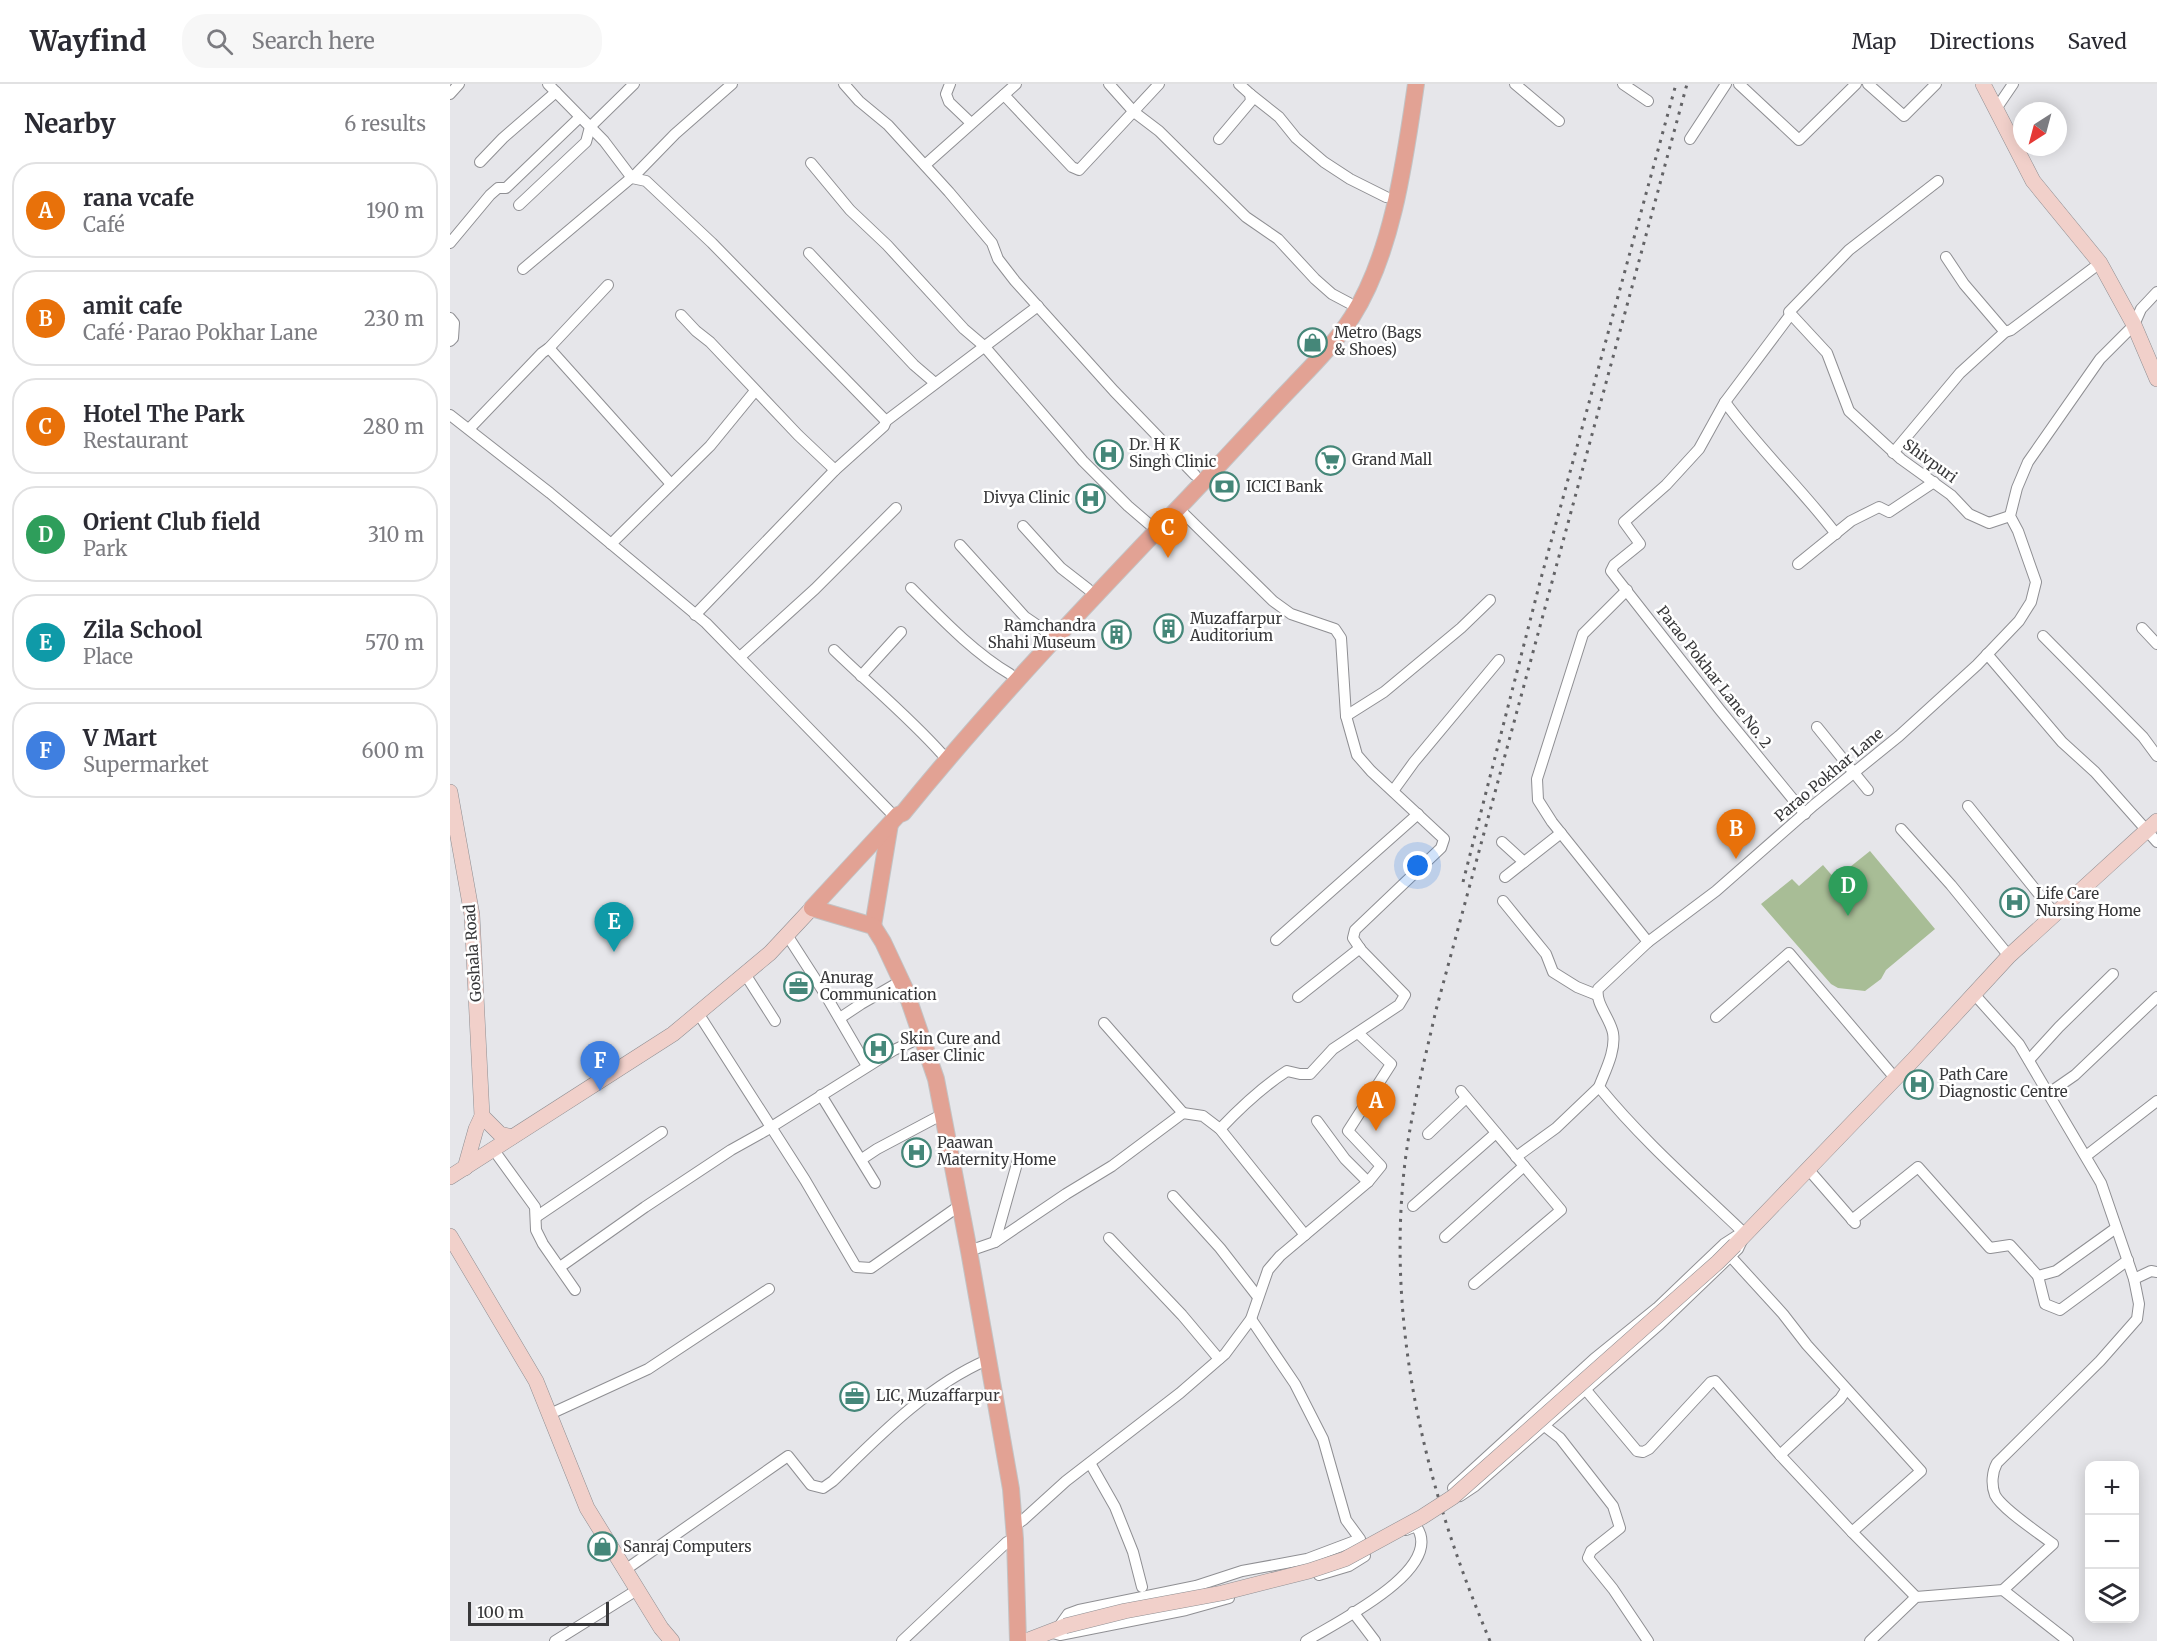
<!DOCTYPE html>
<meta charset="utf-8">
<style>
body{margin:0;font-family:Merriweather,serif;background:#f7f7f7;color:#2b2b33}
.controls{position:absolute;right:18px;bottom:18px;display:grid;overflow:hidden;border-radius:12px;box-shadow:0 3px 15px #0003}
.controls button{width:54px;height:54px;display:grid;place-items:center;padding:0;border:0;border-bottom:2px solid #e1e1e2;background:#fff;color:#2b2b33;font:30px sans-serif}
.compass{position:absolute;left:1563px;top:18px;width:54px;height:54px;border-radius:50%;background:#fff;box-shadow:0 3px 15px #0003;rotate:216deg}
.scale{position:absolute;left:18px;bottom:15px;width:141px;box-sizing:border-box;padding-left:6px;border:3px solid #38383a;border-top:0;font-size:16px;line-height:21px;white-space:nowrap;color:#38383a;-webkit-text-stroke:4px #fff;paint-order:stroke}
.you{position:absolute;left:968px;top:782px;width:21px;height:21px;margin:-15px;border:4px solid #fff;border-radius:50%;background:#1a73e8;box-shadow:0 0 0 9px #1a73e833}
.badge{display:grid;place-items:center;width:39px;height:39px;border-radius:50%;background:#1a73e8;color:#fff;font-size:20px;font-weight:700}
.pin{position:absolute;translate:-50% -50px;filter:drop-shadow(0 2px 3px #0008)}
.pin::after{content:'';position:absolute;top:32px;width:21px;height:18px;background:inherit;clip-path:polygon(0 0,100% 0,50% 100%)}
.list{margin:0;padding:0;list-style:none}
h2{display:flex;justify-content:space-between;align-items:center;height:78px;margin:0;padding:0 24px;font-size:26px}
h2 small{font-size:20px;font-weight:400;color:#7c7c81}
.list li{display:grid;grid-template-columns:39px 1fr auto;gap:18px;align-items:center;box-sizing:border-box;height:96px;margin:0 12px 12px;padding:0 12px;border:2px solid #e1e1e2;border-radius:24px}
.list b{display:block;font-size:22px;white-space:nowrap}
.list p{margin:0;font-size:20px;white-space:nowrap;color:#7c7c81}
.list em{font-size:20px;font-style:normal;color:#7c7c81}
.icon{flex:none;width:33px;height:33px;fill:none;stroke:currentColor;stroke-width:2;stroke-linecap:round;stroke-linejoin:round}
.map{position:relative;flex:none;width:1707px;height:1557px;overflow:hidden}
header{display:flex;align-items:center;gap:36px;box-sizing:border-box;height:84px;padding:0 30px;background:#fff;border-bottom:2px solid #e1e1e2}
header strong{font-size:28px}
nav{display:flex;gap:33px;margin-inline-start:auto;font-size:21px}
.search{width:420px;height:54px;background:#f7f7f7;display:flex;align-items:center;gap:15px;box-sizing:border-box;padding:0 21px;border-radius:24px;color:#7c7c81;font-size:22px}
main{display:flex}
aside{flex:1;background:#fff}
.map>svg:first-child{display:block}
.green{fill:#a8bd96}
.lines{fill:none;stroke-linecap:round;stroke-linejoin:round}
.street-casing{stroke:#8f8f93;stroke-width:12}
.secondary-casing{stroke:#8f8f93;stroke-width:16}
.primary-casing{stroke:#c3c3c4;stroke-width:18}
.street{stroke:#fff;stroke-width:10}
.secondary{stroke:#f1d0ca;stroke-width:15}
.primary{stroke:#e2a294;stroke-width:16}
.rail{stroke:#636366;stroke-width:3;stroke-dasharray:3 6;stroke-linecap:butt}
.secondary-bridge-casing{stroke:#8f8f93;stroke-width:16;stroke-linecap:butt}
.secondary-bridge{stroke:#f1d0ca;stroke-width:15}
.labels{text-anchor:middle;stroke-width:5;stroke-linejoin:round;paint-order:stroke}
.poi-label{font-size:15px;fill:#38383a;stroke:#fff;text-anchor:start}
.street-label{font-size:15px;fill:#38383a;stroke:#fff}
</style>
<header>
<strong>Wayfind</strong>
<div class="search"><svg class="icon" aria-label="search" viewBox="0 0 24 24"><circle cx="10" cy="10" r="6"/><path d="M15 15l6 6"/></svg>Search here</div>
<nav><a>Map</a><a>Directions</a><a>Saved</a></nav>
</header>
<main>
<aside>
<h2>Nearby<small>6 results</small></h2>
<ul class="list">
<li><span class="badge" style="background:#e8710a">A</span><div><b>rana vcafe</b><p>Café</p></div><em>190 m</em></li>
<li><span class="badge" style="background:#e8710a">B</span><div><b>amit cafe</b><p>Café · Parao Pokhar Lane</p></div><em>230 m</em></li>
<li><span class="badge" style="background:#e8710a">C</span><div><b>Hotel The Park</b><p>Restaurant</p></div><em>280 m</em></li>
<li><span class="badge" style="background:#2e9e5b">D</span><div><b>Orient Club field</b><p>Park</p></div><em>310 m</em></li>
<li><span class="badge" style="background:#0f9aa8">E</span><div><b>Zila School</b><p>Place</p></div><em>570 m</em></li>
<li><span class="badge" style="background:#3f7fe0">F</span><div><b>V Mart</b><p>Supermarket</p></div><em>600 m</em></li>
</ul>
</aside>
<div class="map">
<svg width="1707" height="1557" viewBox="0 0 1707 1557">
<rect width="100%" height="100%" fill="#e6e6ea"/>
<!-- green -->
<polygon class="green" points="1420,767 1485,845 1436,886 1431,895 1415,907 1388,904 1381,900 1311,820 1342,795 1349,802 1373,781 1385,795"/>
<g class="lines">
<defs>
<g id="street">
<polyline points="98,0 154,57 182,94 196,97 262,159 436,337"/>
<polyline points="394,0 409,17 438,41 499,108 542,159 548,175 565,197 664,307 745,391"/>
<polyline points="500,0 496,10 499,18 521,39"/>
<polyline points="659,0 684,28 709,47 796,133 828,155 865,195 882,210 899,219"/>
<polyline points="1065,0 1109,37"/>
<polyline points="1173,0 1198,17"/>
<polyline points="1289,0 1349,56 1406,0"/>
<polyline points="1418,0 1454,32 1486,0"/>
<polyline points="0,10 9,0"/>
<polyline points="800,10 829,33 846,54 874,78 900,95 936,113"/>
<polyline points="554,11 622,83 629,86 709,0"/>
<polyline points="1546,25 1563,0"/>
<polyline points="769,55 801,17 800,10 789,0"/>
<polyline points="1240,55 1276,0"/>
<polyline points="30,78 53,54 106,8"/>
<polyline points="361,79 400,126 437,161 514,245 534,262 633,377 678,422 699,440"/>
<polyline points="475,81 566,0"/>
<polyline points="1488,97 1399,166 1339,228 1377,269 1399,327 1451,375 1501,411 1519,430 1539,439 1560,432"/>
<polyline points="69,121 136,58 140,43 184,0"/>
<polyline points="0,159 40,111 48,104 56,104 130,33"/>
<polyline points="359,169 464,281 485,299"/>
<polyline points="1496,173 1514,200 1555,248"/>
<polyline points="73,185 187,89 225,50 282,0"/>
<polyline points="1341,230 1275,318 1249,365 1216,401 1174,438 1190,460 1164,481 1161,487 1270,626 1355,730"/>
<polyline points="231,231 246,247 260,258 348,351 385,386"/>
<polyline points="0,234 4,239 3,254 0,257"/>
<polyline points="99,264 221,400"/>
<path d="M1275 318C1309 365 1351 404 1386 450"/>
<polyline points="0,331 100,409 256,539 446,734"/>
<polyline points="19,345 92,269 99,264 158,201"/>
<polyline points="1443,369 1510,289 1555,248 1561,246 1650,179"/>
<path d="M728 424 823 517 841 530 885 545 891 554 896 632 907 671 921 687 994 755 991 764 905 846 903 854 911 866 955 911 949 921 883 965 860 990H850L837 987C812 1003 790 1024 770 1045"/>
<polyline points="573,442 611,484 638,505"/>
<polyline points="161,460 260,362 305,307"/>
<polyline points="510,461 575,533 597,548"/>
<polyline points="1348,480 1401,437 1429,423 1439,428 1484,398"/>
<path d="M461 504C491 534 523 568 560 590"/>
<polyline points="1177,506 1133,550 1087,695 1088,716 1102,738 1198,858"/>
<polyline points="245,531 385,386 434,342 436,337 588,222"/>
<polyline points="1692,544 1707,560"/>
<polyline points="1593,552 1693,653 1707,672"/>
<path d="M384 566C420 601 459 633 492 670"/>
<polyline points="1537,570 1612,658 1645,688 1707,758"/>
<polyline points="290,573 365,505 446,424"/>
<polyline points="411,592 451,548"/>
<polyline points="896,632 934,608 1011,544 1040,516"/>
<polyline points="1367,643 1418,706"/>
<polyline points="943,707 964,678 1049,576"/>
<polyline points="1518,722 1605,830"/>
<polyline points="1451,745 1501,801 1559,872"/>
<polyline points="1052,758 1074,778"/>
<polyline points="1055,793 1111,749"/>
<polyline points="1053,817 1096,870 1103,888 1127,903 1147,911"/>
<polyline points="337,851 375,910 417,982"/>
<polyline points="826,856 968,730"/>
<polyline points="295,890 325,937"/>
<polyline points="848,913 910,864"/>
<polyline points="248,929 355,1096 406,1183 421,1184 509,1122"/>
<polyline points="1266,933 1339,869 1445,994"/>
<polyline points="390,934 411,920 451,897"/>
<polyline points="654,939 733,1029"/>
<polyline points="1579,976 1609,943 1663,890"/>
<polyline points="1011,1007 1111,1126 1024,1200"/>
<polyline points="1599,1009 1625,991 1707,913"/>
<polyline points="371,1011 425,1099"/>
<polyline points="867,1037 895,1075 918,1098"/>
<polyline points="978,1050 1016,1014"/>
<polyline points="43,1065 85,1123 86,1146 93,1160 125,1206"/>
<polyline points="1636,1072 1707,1017"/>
<polyline points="1066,1073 1106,1044 1149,1003"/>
<polyline points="412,1075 427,1065 493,1030"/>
<polyline points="1358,1085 1405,1139"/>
<polyline points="723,1112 770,1164 808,1213"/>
<polyline points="963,1122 1046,1049"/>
<polyline points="86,1133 212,1048"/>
<polyline points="1402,1136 1468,1083 1540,1164 1560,1161 1588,1192 1606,1187 1666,1144"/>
<path d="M1295 1150C1245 1102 1193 1057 1149 1003 1155 987 1166 967 1163 949 1160 934 1145 919 1148 905L1198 858 1266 807 1364 721 1449 652 1527 581 1569 537 1581 518 1586 498 1568 447 1560 432 1567 404 1578 378 1650 275 1684 241 1691 225 1707 208"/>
<polygon points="1295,1150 1288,1165 1210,1240 1025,1402 1010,1412 1003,1404 1144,1275 1207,1224 1274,1160 1288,1151"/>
<polyline points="995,1153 1074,1082"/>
<polyline points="659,1154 732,1231 769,1275"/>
<polyline points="545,1158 568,1076"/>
<polyline points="519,1167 545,1158 616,1110 662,1082 733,1029 753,1032 770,1045 855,1151"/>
<polyline points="110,1183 195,1123 281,1066 315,1047 444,966 472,953"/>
<polyline points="1588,1192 1595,1220 1610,1226 1678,1176"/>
<polyline points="1684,1195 1701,1187 1707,1188"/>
<polyline points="1125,1293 1187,1367 1193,1368 1199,1365 1261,1298 1265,1297 1330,1371 1402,1448 1471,1387 1357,1261 1333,1230 1281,1173"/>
<polyline points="100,1330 198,1285 319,1205"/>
<polyline points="1088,1337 1110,1354 1163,1422 1170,1444 1141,1467 1138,1474 1163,1505 1198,1557"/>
<polyline points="1330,1371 1390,1315 1396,1306"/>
<polyline points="640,1379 665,1423 683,1468 692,1503"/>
<polyline points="564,1442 573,1436 616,1397 730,1309 775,1270 801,1235 818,1186 830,1172 918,1098 931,1082 898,1047 941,980 908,949"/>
<polyline points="1402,1448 1466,1513"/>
<path d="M175 1486 338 1372 361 1401 373 1404 383 1397C429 1352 477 1302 537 1276"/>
<polyline points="869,1491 899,1482 915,1472"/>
<polyline points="1553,1506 1618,1557"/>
<polyline points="903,1528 925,1557"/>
<polyline points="608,1544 618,1530 629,1526 746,1502 792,1487 857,1475 910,1455 896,1436 873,1355 845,1300 801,1235"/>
<polyline points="603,1549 610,1551 736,1526 779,1514"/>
<polyline points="105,1557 187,1506"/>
<polyline points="452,1557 557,1458 565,1455"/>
<path d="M856 1557C885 1539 997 1485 966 1442L956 1446"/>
<path d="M1420 1557 1466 1513 1553 1506 1603 1460C1589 1449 1552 1425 1545 1411 1541 1401 1542 1388 1547 1379L1650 1277 1687 1235 1689 1220 1684 1195 1651 1099 1569 960 1524 910"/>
</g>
<g id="secondary">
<polyline points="1533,0 1583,97 1650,179 1684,241 1707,295"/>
<polyline points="0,708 22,831 32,1032 26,1045 15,1084"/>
<polyline points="32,1032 50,1050 62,1053"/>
<polyline points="0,1093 223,950 320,869 362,824"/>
<polyline points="0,1152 86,1297 137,1424 211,1544 222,1557"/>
<polyline points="1285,1161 1464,975 1559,872 1707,737"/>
<polyline points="576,1557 615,1542"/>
</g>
<g id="primary">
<polyline points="423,842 440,740"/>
<path d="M568 1557 565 1455 561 1405 519 1167 486 995 455 905 433 858 423 842 362 824 448 731 453 729C548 612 652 504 755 396 784 365 813 333 843 302 863 281 886 258 902 233 943 168 955 75 966 0"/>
</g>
</defs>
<!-- street casing -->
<use href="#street" class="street-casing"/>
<!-- secondary casing -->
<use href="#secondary" class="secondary-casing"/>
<!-- primary casing -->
<use href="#primary" class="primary-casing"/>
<!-- street -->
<use href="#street" class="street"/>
<!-- secondary -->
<use href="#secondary" class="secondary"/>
<!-- primary -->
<use href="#primary" class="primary"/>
<!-- rail -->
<g class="rail">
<polyline points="1013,798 1090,498 1226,0"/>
<path d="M1040 1557C977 1408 937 1249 954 1087 960 1032 974 979 986 926L1237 0"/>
</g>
<defs>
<polyline id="secondary-bridge" points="615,1542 675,1527 772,1509 859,1487 895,1475 972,1433 1003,1413 1021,1397 1268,1178 1285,1161"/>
</defs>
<!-- secondary-bridge casing -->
<use href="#secondary-bridge" class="secondary-bridge-casing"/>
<!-- secondary-bridge -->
<use href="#secondary-bridge" class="secondary-bridge"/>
</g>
<!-- icons -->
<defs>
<symbol id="shop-ring" viewBox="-11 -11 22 22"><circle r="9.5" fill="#fff" stroke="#458779" stroke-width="1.5"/><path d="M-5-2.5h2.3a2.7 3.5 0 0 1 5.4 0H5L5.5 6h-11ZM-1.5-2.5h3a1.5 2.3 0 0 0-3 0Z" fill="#458779"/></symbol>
<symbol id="hospital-ring" viewBox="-11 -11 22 22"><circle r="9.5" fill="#fff" stroke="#458779" stroke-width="1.5"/><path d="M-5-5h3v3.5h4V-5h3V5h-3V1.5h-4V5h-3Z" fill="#458779"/></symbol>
<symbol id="supermarket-ring" viewBox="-11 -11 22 22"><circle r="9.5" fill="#fff" stroke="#458779" stroke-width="1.5"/><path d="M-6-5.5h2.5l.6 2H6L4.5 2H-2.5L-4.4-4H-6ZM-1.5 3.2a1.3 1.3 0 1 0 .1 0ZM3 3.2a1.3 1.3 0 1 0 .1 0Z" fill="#458779"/></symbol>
<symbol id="bank-ring" viewBox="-11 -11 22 22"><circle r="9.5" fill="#fff" stroke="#458779" stroke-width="1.5"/><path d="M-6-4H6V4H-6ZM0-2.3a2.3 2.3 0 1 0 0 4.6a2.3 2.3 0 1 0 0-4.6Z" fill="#458779"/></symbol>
<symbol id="building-ring" viewBox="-11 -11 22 22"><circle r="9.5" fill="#fff" stroke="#458779" stroke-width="1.5"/><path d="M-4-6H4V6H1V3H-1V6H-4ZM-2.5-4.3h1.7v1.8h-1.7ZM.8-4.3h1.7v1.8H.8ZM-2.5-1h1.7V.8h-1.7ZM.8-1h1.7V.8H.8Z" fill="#458779"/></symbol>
<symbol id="office-ring" viewBox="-11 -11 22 22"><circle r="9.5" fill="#fff" stroke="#458779" stroke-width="1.5"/><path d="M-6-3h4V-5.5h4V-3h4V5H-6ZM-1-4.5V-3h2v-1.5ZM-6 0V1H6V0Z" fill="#458779"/></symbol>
</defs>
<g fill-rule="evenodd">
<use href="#shop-ring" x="846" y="242" width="33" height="33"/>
<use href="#hospital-ring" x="642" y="354" width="33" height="33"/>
<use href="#supermarket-ring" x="864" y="360" width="33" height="33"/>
<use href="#bank-ring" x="758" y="386" width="33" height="33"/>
<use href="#hospital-ring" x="624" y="398" width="33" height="33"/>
<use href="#building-ring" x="702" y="528" width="33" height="33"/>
<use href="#building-ring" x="650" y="534" width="33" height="33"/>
<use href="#hospital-ring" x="1548" y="802" width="33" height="33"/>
<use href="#office-ring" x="332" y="886" width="33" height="33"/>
<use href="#hospital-ring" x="412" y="948" width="33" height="33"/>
<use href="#hospital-ring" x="1452" y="984" width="33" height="33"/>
<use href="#hospital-ring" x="450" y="1052" width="33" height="33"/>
<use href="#office-ring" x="388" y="1296" width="33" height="33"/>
<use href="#shop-ring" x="136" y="1446" width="33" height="33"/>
</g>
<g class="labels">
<!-- poi labels -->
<g class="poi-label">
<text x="884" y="254">Metro (Bags<tspan x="884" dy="17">&amp; Shoes)</tspan></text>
<text x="679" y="366">Dr. H K<tspan x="679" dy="17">Singh Clinic</tspan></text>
<text x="902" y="381">Grand Mall</text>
<text x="796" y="408">ICICI Bank</text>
<text x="620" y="419" text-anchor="end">Divya Clinic</text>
<text x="740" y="540">Muzaffarpur<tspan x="740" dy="17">Auditorium</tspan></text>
<text x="646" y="547" text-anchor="end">Ramchandra<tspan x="646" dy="17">Shahi Museum</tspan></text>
<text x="1586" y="815">Life Care<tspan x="1586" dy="17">Nursing Home</tspan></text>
<text x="370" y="899">Anurag<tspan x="370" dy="17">Communication</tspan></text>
<text x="450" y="960">Skin Cure and<tspan x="450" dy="17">Laser Clinic</tspan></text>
<text x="1489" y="996">Path Care<tspan x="1489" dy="17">Diagnostic Centre</tspan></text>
<text x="487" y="1064">Paawan<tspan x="487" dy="17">Maternity Home</tspan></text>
<text x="426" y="1317">LIC, Muzaffarpur</text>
<text x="173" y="1468">Sanraj Computers</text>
</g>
<!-- street labels -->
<g class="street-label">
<text transform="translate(1480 377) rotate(36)" y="5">Shivpuri</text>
<text transform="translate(1264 593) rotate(52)" y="5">Parao Pokhar Lane No. 2</text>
<text transform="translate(1379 691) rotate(-40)" y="5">Parao Pokhar Lane</text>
<text transform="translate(23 869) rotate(-94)" y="5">Goshala Road</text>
</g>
</g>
</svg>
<div class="controls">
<button>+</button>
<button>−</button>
<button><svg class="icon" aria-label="layers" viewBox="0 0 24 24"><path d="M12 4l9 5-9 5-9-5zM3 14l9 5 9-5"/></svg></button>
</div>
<svg class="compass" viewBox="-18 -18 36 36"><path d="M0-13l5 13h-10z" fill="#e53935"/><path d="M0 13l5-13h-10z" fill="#7c7c81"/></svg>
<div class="scale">100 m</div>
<div class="you"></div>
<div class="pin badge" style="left:926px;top:1047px;background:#e8710a">A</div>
<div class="pin badge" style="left:1286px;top:775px;background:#e8710a">B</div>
<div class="pin badge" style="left:718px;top:474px;background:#e8710a">C</div>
<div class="pin badge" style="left:1398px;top:832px;background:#2e9e5b">D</div>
<div class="pin badge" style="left:164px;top:868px;background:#0f9aa8">E</div>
<div class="pin badge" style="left:150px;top:1007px;background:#3f7fe0">F</div>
</div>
</main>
